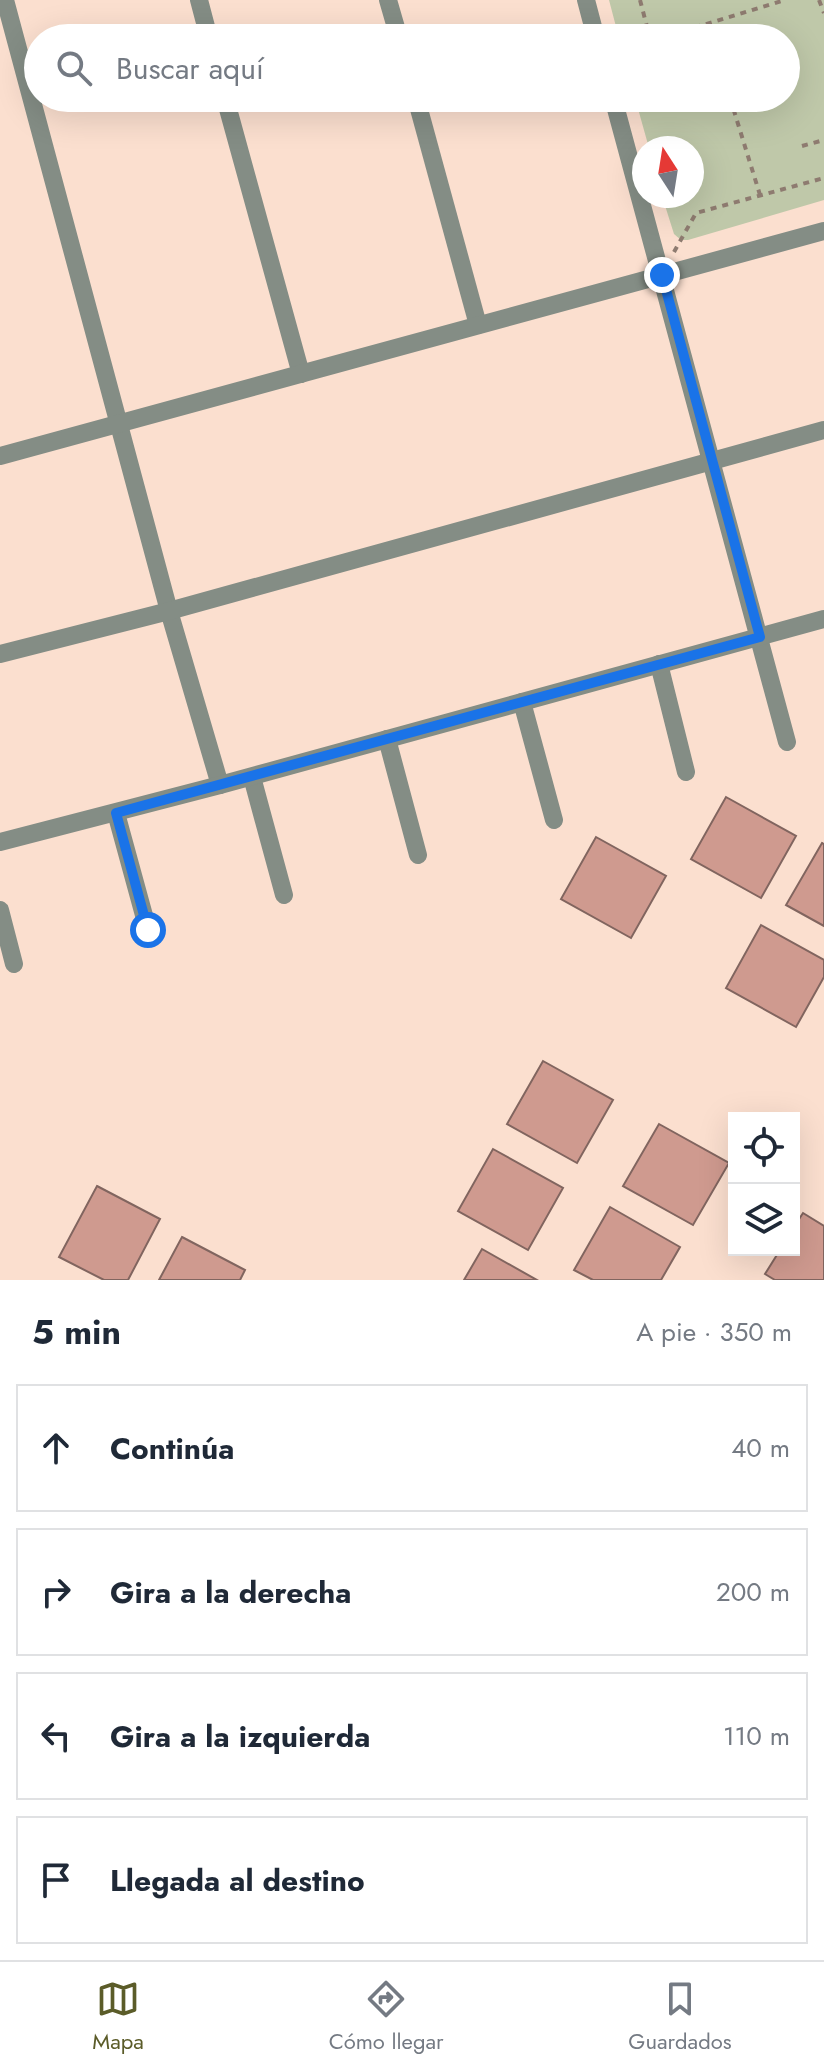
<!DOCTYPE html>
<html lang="es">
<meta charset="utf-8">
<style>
body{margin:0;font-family:Jost,sans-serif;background:#f6f6f7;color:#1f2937}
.controls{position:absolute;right:24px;bottom:24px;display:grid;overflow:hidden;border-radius:0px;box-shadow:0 8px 32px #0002}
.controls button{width:72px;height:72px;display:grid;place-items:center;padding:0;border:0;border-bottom:2px solid #e0e1e3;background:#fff;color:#1f2937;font:40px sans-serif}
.compass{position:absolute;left:632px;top:136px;width:72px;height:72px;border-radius:50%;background:#fff;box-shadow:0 8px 32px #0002;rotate:348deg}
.stop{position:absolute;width:24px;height:24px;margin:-18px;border:6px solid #1a73e8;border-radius:50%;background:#fff}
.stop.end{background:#1a73e8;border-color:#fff;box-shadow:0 2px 8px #0008}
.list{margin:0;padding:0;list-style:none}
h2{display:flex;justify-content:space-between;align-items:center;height:104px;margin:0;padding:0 32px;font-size:34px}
h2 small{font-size:26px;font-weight:400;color:#747a83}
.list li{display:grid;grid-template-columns:52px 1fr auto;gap:24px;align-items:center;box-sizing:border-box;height:128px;margin:0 16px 16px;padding:0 16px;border:2px solid #e0e1e3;border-radius:0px}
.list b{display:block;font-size:30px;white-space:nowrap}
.list em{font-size:26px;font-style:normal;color:#747a83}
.icon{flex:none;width:44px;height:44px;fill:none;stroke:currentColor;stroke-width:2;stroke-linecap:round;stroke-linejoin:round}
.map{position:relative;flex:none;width:824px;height:1280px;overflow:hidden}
.search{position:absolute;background:#fff;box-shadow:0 8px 32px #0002;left:24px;right:24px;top:24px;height:88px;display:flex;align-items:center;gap:20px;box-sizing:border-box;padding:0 28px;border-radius:44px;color:#747a83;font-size:30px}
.sheet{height:680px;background:#fff}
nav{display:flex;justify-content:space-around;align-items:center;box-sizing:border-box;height:112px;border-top:2px solid #e0e1e3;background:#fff;font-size:22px;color:#747a83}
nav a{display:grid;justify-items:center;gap:4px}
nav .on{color:#5b5c29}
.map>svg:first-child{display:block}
.park{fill:#bfc8a9}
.building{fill:#cf9a8f;stroke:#81655f;stroke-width:2}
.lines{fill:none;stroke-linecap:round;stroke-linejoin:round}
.path{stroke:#8e7b70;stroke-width:4;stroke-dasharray:6 6;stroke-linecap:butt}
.street{stroke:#848d85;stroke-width:18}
.route{stroke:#1a73e8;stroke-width:10}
</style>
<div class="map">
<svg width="824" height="1280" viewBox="0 0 824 1280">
<rect width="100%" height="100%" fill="#fbdfcf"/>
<!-- park -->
<polygon class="park" points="609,0 824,0 824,200 688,240 681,240 674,234 662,196 692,196 692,148 649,148 635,98 786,98 786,38 619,38"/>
<!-- building -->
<g class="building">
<polygon points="726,797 796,836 761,898 691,859"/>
<polygon points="596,837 666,876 631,938 561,899"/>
<polygon points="822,843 824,844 824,926 786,905"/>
<polygon points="761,925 824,960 824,977 796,1027 726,988"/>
<polygon points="543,1061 613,1100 577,1163 507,1124"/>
<polygon points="659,1124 729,1163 693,1225 623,1186"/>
<polygon points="493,1149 563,1188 528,1250 458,1211"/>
<polygon points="97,1186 160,1219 128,1280 104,1280 59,1257"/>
<polygon points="610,1207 680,1247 661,1280 593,1280 574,1270"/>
<polygon points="803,1213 824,1226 824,1280 775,1280 765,1274 780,1250 794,1250 794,1227"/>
<polygon points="182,1237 245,1270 240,1280 159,1280"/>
<polygon points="482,1249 537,1280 464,1280"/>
</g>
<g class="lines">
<!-- path -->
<g class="path">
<polyline points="640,0 650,38"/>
<polyline points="819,0 824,13"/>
<polyline points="707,24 712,38"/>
<polyline points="660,38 785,0"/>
<polyline points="730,98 760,195"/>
<polyline points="802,146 824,140"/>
<polyline points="674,252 696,213 824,178"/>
</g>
<!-- street -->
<g class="street">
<polyline points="5,0 169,611 220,785"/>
<polyline points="199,0 209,38"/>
<polyline points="388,0 399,38"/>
<polyline points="586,0 596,38"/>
<polyline points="225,98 301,374"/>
<polyline points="416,98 478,325"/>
<polyline points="613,98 787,742"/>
<polyline points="0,456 824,231"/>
<polyline points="0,654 169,611 824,430"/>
<polyline points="659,664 686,772"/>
<polyline points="522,702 554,820"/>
<polyline points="387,739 418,855"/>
<polyline points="252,777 284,895"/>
<polyline points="116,813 148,930"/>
<polyline points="0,842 220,785 824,619"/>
<polyline points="0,910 14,964"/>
</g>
</g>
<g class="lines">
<!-- route -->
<polyline class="route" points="148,930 116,813 760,637 662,275"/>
</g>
</svg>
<div class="controls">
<button><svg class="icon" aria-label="locate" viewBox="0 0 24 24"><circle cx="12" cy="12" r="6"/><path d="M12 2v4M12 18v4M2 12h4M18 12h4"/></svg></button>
<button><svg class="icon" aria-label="layers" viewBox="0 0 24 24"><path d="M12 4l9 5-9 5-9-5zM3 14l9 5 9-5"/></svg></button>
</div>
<svg class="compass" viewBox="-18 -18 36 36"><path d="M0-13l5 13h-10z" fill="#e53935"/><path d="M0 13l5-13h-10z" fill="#747a83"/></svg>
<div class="stop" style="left:148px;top:930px"></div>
<div class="stop end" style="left:662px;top:275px"></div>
<div class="search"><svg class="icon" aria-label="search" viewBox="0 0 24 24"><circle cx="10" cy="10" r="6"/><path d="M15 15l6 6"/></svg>Buscar aquí</div>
</div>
<section class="sheet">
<h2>5 min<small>A pie · 350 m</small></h2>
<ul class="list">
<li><svg class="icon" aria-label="ahead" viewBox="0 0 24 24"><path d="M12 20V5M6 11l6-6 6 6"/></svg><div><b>Continúa</b></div><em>40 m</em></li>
<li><svg class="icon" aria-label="right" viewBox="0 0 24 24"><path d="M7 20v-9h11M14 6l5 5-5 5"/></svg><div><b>Gira a la derecha</b></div><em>200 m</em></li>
<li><svg class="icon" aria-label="left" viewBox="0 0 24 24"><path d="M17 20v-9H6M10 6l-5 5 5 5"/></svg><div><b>Gira a la izquierda</b></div><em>110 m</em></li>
<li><svg class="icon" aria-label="arrive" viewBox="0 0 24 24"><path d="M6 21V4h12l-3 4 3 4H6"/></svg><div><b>Llegada al destino</b></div></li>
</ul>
</section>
<nav>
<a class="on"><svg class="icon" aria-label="map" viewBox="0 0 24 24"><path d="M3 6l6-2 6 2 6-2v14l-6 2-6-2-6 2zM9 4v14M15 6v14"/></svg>Mapa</a>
<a><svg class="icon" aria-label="directions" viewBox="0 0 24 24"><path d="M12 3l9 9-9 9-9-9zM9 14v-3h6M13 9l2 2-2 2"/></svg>Cómo llegar</a>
<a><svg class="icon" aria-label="saved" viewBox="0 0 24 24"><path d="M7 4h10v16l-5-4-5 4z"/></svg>Guardados</a>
</nav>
